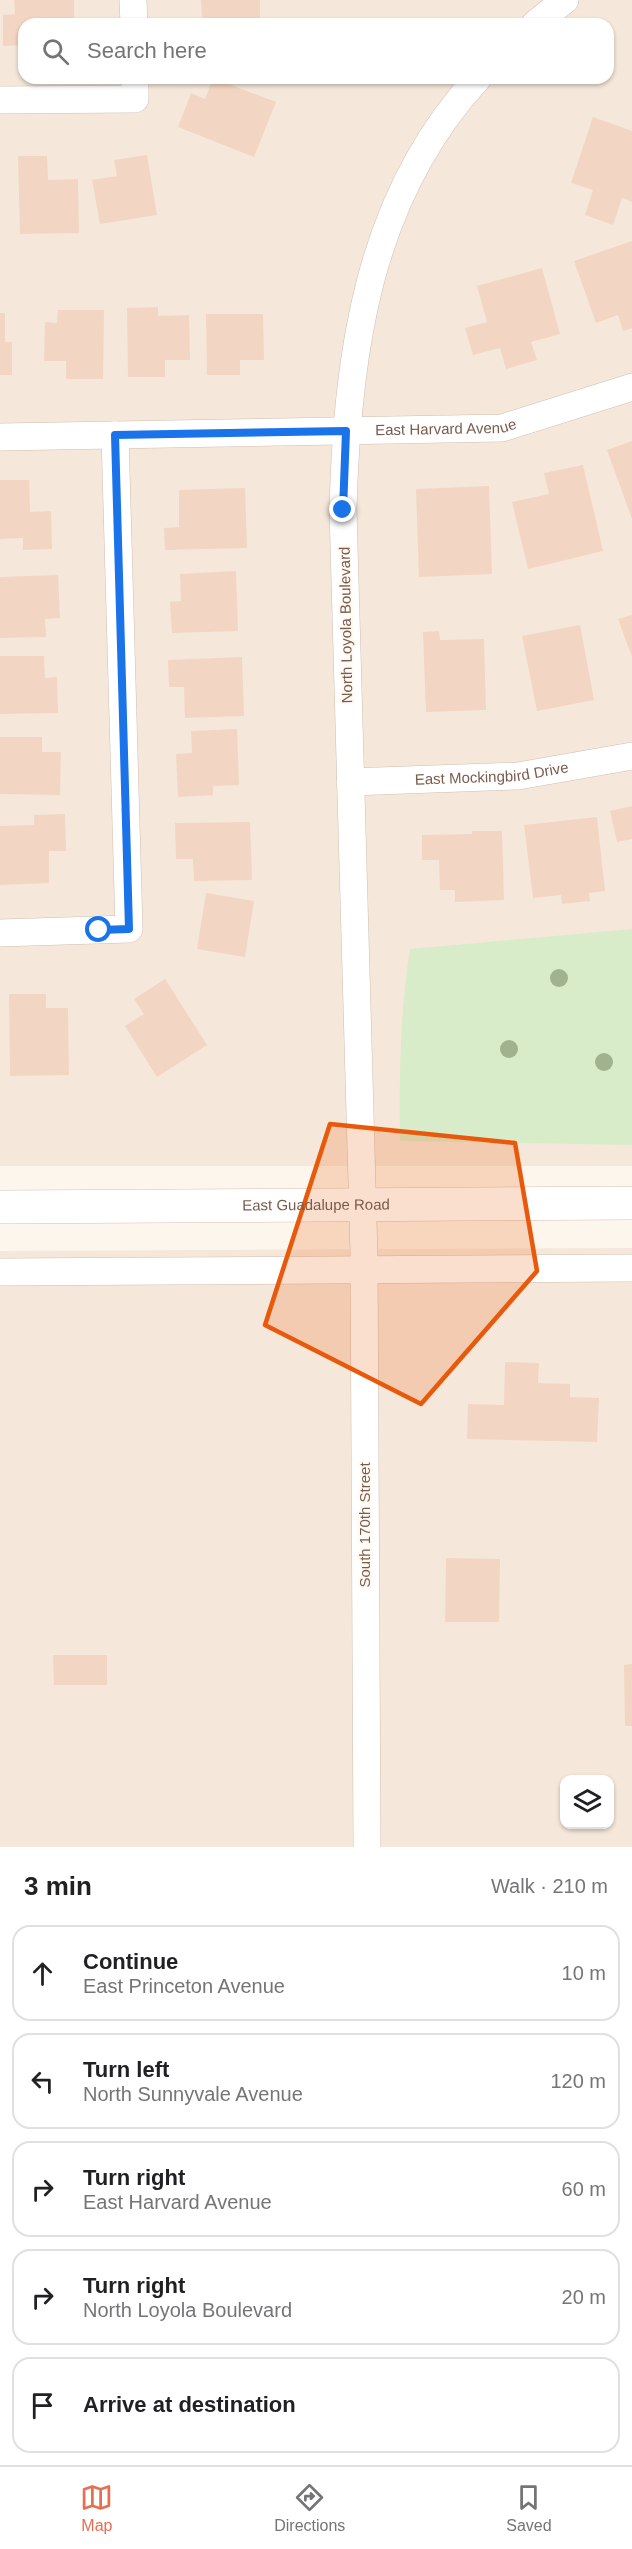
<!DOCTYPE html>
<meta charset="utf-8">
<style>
body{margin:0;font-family:Arial,sans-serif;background:#f2f2f2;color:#202124}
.controls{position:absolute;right:18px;bottom:18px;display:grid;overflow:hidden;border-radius:12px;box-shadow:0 2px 4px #0004}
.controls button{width:54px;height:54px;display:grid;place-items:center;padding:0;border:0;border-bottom:2px solid #e0e0e0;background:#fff;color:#202124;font:30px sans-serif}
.stop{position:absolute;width:18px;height:18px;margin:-14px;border:4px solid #1a73e8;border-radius:50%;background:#fff}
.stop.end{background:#1a73e8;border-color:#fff;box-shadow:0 2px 6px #0008}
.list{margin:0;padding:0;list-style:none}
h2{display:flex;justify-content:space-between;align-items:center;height:78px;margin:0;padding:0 24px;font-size:26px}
h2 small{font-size:20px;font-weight:400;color:#757577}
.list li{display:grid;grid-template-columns:39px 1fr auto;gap:18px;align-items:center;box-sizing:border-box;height:96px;margin:0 12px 12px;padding:0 12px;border:2px solid #e0e0e0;border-radius:18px}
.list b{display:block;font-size:22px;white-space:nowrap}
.list p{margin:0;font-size:20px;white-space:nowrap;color:#757577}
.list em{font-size:20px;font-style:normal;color:#757577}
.icon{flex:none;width:33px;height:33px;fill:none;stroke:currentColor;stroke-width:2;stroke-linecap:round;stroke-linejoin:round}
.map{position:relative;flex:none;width:632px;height:1847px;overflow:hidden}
.search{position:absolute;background:#fff;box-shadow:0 2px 4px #0004;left:18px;right:18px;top:18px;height:66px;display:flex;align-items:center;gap:15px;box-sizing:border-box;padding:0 21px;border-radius:18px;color:#757577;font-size:22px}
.sheet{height:618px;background:#fff}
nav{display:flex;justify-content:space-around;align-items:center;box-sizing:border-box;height:84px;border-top:2px solid #e0e0e0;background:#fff;font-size:16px;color:#757577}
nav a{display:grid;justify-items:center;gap:3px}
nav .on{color:#e76f51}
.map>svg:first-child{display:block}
.residential{fill:#f5e8da;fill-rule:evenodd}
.green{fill:#d8ecc9}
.building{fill:#f3d5c3}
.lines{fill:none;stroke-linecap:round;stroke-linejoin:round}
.minor-casing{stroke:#d1beb0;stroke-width:28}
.secondary-casing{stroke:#d6c0b0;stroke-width:34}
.minor{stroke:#fff;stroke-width:27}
.secondary{stroke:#fff;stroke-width:33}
.tree{fill:#a0b28e}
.route{stroke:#1a73e8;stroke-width:8}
.marked{fill:#e8590c;fill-opacity:0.2;stroke:#e8590c;stroke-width:4.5;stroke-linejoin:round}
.labels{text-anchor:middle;stroke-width:4.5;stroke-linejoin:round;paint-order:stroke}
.street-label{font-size:15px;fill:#7a5c4d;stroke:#fffaf3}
</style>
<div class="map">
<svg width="632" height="1847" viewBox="0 0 632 1847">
<rect width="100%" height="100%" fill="#fdf6ec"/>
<!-- residential -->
<g class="residential">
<path d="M0 0H632V1166H0ZM24 24H608V78H24Z"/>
<path d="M632 1248V1847H0V1251ZM564 1780H610V1824H564Z"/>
</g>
<!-- green -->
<path class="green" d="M632 929V1145L400 1141C399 1076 400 1013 410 949Z"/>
<!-- building -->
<g class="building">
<polygon points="14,0 74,0 74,20 53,21 53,24 24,24 24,45 3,46 3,15 15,14"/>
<polygon points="201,0 260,0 260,24 184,24 184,18 202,18"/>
<polygon points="213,78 276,102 254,157 178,127 191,93 205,99"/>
<polygon points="593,117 632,131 632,202 622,198 613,225 585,215 593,190 571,183"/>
<polygon points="147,155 157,215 100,224 92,180 117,176 114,160"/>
<polygon points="18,156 47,156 48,180 78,179 79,233 20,234"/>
<polygon points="632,241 632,328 623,331 618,315 596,323 574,261"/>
<polygon points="542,268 560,334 531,342 537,360 506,369 500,348 473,355 465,328 487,322 477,286"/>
<polygon points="158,307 158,316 189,315 190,360 165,360 165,377 128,377 127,308"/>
<polygon points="58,310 104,310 103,379 66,379 66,361 44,361 45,322 57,323"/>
<polygon points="0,313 5,313 5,342 12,342 12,375 0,375"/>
<polygon points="206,314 263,314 264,360 240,360 240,375 207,375"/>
<polygon points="632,441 632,519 607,450"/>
<polygon points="583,465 603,551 528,569 512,502 549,494 544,473"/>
<polygon points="0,480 29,480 30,512 51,511 52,549 23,550 23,538 0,539"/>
<polygon points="489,486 492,574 419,577 416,489"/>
<polygon points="245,488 247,548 165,550 164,528 179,527 179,490"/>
<polygon points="236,571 238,631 172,633 170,602 181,601 180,574"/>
<polygon points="58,575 60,618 45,619 46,637 0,638 0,577"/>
<polygon points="632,615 632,657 618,619"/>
<polygon points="580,625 594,700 537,711 522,636"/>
<polygon points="439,631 440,640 484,639 486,710 426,712 423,632"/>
<polygon points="0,656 44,656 45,678 57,677 58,713 0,714"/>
<polygon points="242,657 244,716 185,718 184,687 169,687 168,660"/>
<polygon points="237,729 239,785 213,786 213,795 178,797 176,754 192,753 191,731"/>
<polygon points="0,737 42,737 42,752 61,752 60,795 0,794"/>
<polygon points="632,806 632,839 617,842 610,811"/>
<polygon points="65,814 66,851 49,851 49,883 0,885 0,826 34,825 34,815"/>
<polygon points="597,817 605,891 589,893 590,901 562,904 561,895 533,898 524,825"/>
<polygon points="250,822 252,880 194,881 193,859 176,859 175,823"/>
<polygon points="472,831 502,831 504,900 455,902 455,890 440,890 439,860 422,860 422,835 472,834"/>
<polygon points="206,893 254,901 245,957 197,949"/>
<polygon points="165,979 207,1045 157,1077 125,1026 144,1014 134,999"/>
<polygon points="9,994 46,994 46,1008 68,1008 69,1075 10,1076"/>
<polygon points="505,1362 539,1363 538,1383 570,1384 570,1397 599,1398 597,1442 467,1439 468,1404 504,1405"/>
<polygon points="446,1558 500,1559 499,1622 445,1622"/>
<polygon points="53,1655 107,1655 107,1685 54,1685"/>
<polygon points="632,1664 632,1726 625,1726 624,1665"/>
</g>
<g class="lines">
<defs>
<g id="minor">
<polyline points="133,0 134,24"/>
<polyline points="535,24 565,0"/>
<polyline points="0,100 135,99 135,78"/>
<path id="s1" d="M0 437 502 428 632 387"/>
<path id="s2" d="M350 782 518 776 632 756"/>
<polyline points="0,933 129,929 115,435"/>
<polyline points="0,1272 632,1268"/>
<path d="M367 1847 364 1255 343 510C347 354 368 197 478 78"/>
</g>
<g id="secondary">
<path id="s3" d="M0 1207 632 1203"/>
</g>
</defs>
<!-- minor casing -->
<use href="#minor" class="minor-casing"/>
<!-- secondary casing -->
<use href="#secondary" class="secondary-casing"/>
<!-- minor -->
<use href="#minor" class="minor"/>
<!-- secondary -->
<use href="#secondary" class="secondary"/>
</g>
<!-- trees -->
<g class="tree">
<circle cx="559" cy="978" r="9"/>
<circle cx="509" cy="1049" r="9"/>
<circle cx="604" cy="1062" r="9"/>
</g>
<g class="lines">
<!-- route -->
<polyline class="route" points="99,930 129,929 115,435 346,431 343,510"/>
</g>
<!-- marked area -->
<path class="marked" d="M330 1124 515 1143 537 1271 421 1404 265 1325Z"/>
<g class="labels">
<!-- street labels -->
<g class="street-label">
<text dy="5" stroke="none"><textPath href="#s1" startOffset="446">East Harvard Avenue</textPath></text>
<text transform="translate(346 625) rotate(-91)" y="5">North Loyola Boulevard</text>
<text dy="5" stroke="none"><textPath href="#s2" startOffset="142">East Mockingbird Drive</textPath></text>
<text dy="5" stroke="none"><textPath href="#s3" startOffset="316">East Guadalupe Road</textPath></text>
<text transform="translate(365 1525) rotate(-90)" y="5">South 170th Street</text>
</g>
</g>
</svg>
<div class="controls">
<button><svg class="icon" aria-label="layers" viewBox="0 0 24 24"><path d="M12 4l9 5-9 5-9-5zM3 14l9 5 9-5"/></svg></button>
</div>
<div class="stop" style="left:99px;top:930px"></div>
<div class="stop end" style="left:343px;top:510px"></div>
<div class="search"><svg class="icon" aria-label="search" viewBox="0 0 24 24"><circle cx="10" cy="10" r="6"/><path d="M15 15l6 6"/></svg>Search here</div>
</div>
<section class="sheet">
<h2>3 min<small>Walk · 210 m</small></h2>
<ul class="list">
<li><svg class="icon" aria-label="ahead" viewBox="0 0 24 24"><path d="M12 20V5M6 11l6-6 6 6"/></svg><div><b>Continue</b><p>East Princeton Avenue</p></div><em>10 m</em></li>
<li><svg class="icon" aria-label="left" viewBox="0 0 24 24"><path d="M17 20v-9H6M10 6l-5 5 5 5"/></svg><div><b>Turn left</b><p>North Sunnyvale Avenue</p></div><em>120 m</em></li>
<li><svg class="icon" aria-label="right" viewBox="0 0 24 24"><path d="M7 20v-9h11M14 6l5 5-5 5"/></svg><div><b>Turn right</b><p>East Harvard Avenue</p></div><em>60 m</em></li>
<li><svg class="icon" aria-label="right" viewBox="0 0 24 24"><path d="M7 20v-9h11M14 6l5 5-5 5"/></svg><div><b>Turn right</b><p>North Loyola Boulevard</p></div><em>20 m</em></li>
<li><svg class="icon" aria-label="arrive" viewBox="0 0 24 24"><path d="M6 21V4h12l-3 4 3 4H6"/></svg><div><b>Arrive at destination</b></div></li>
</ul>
</section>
<nav>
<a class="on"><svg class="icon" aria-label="map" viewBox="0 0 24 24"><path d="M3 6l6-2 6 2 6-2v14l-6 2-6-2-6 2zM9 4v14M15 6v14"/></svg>Map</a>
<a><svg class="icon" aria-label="directions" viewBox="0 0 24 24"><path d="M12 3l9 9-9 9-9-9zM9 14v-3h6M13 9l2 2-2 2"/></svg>Directions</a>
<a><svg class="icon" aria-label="saved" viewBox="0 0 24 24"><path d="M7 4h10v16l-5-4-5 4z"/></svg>Saved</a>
</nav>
